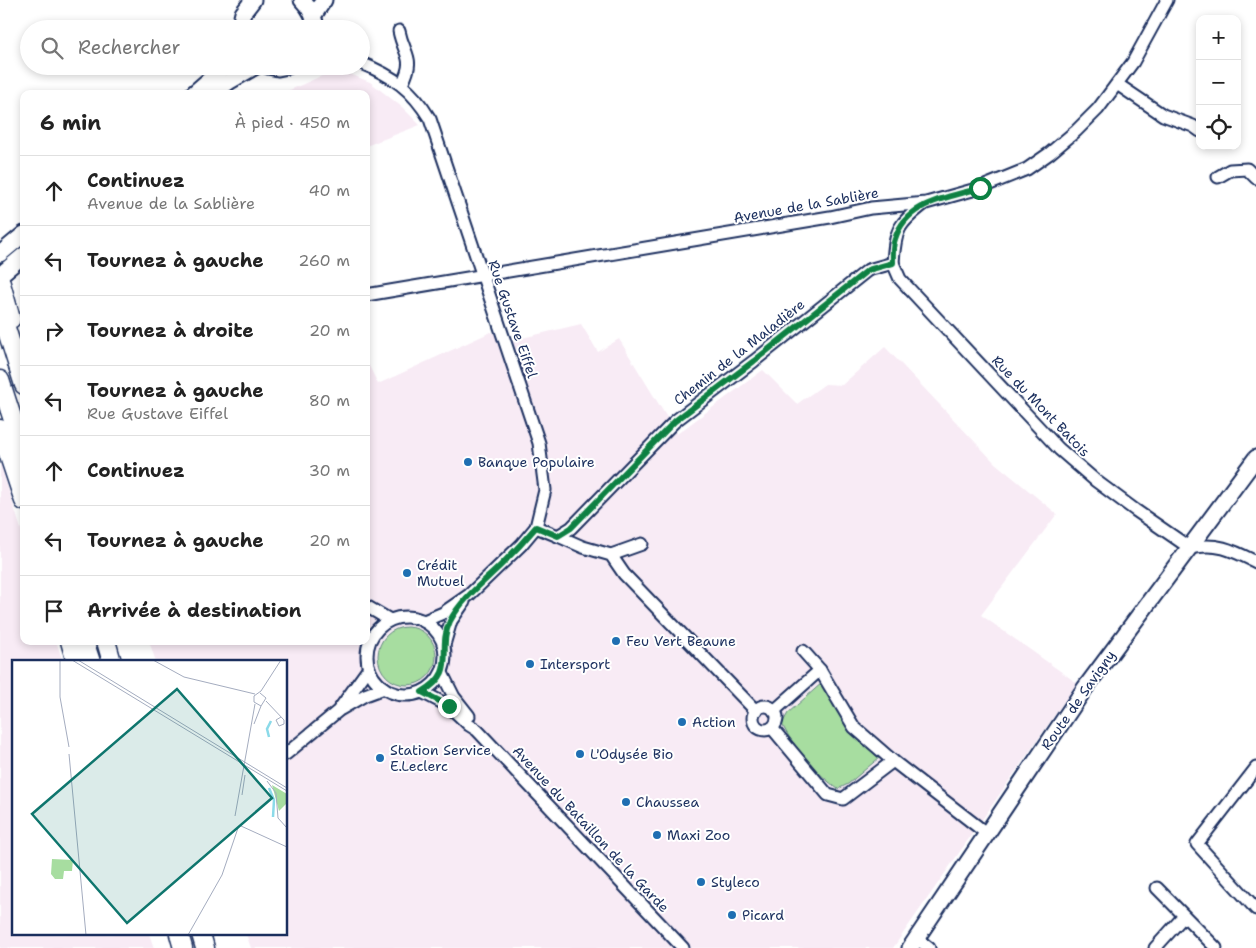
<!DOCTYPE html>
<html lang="fr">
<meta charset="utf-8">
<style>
body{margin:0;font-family:"Shantell Sans",sans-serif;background:#f2f2f2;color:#222}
.controls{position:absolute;right:15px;top:15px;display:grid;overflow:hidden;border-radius:10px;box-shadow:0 2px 8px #0003}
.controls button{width:45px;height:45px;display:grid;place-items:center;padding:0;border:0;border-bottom:1px solid #e0e0e0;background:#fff;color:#222;font:25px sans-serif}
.stop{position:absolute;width:15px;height:15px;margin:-11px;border:4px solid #0b8043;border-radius:50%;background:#fff}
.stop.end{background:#0b8043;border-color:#fff;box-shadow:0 1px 5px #0008}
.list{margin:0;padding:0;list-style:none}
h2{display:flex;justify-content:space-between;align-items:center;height:65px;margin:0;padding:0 20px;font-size:21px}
h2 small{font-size:16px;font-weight:400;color:#767676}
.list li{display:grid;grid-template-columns:32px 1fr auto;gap:15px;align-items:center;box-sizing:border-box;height:70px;padding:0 20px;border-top:1px solid #e0e0e0}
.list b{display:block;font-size:19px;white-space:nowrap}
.list p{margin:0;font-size:16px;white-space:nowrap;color:#767676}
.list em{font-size:16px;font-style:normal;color:#767676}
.icon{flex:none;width:28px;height:28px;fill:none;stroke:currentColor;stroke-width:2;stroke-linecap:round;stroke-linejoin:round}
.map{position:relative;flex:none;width:1256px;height:948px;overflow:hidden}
.search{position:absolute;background:#fff;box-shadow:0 2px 8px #0003;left:20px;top:20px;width:350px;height:55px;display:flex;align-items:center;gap:12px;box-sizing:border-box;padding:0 18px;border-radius:28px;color:#767676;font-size:19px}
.panel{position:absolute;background:#fff;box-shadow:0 2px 8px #0003;left:20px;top:90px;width:350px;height:555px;border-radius:10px}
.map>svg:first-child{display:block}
.built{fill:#f8ebf5}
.green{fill:#a7dda0;stroke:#61867f}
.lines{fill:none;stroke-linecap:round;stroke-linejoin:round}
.minor-casing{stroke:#1b2f5e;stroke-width:15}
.major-casing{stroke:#1b2f5e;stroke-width:19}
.highway-casing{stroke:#1b2f5e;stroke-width:21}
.minor{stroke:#fff;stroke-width:11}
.major{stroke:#fff;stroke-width:15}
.highway{stroke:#fff;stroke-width:18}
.route{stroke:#0b8043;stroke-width:6}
.poi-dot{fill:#1f6fb2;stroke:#fff;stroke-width:2}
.labels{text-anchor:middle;stroke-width:4;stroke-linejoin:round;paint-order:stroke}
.street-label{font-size:14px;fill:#1b2f5e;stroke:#fff}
.poi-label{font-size:14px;fill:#1b2f5e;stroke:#fff;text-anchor:start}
.inset-river{fill:none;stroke:#8bdae9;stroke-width:2.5}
.inset-road{fill:none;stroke:#a4acbf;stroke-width:1}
.view{fill:#0f766e;fill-opacity:0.15;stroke:#0f766e;stroke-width:2.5}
.inset-edge{fill:none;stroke:#1b2f5e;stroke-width:2.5}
</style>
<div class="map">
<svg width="1256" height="948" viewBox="0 0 1256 948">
<rect width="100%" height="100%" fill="#fff"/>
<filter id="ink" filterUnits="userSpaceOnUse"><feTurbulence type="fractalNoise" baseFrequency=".02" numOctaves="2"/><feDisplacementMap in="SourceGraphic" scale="10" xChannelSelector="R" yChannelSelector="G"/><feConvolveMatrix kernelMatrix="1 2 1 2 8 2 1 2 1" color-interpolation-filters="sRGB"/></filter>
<g filter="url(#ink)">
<!-- built -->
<g class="built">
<polygon points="337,69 370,82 402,107 420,125 366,146 366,94 281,94"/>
<polygon points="581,324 598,352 619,339 677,434 763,370 797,404 825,384 842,385 885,347 995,463 1057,514 981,615 1077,683 893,948 251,948 246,934 286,934 286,662 156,662 149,641 366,641 366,360 378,384 491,332 514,340"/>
<polygon points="0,462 24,539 24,641 56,641 63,662 14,662 14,934 149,934 154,948 0,948"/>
</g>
<!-- green -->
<g class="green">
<circle cx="407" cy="656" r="29"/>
<path d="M823 682 880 757 848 784 838 789C819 776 791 744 782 724L788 713Z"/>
</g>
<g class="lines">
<defs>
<g id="minor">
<path d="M399 31C404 56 416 57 402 84"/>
<path d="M361 63C393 76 412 89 430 119L539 443 545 490 536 527 521 545 469 595 443 613 424 621"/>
<polyline points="1117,84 1163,115 1193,126 1200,131"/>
<polyline points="1218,177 1230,170 1247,169 1256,178"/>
<path d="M893 263 900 279 1059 449 1096 481 1135 510 1190 548C1217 542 1232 550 1256 562"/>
<polyline points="366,295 830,217 871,208 926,203 980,188 1027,169 1050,153 1076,131 1098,109 1133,62 1167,0"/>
<path d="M536 527 558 536 571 528 675 421 754 361 868 270 893 263C895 230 898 224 924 204"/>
<polyline points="558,536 583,547 611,555 624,574 755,710"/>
<polyline points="611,555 642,544"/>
<polyline points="366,606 390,620"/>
<circle cx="406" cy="656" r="39"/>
<polyline points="444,645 451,621 464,602"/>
<polyline points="803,651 820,670 854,727 893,761"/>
<polyline points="442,673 454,697 469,716"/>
<polyline points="422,692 449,706 469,725 477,730 683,948"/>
<circle cx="765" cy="718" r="12"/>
<polyline points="341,709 365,695 384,688"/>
<polyline points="774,711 820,670"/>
<polyline points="772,728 828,795 843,799 893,761 986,833"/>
<polyline points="286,754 338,711 369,668"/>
<polyline points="1256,768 1197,844 1256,909"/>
<polyline points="1157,888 1216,948"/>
<polyline points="916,938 929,948"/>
<polyline points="1155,948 1184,916"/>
</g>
<g id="major">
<path d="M302 0C310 8 315 17 316 29"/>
<polyline points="313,16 324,0"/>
<polyline points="239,29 243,13 253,0"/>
<polyline points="268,66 278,68 288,66"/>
<polyline points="193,94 225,66"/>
<polyline points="212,94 230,81 256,66"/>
<polyline points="0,254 24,234"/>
<polyline points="0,275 24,255"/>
<polyline points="910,948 1085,688 1256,458"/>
</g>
<g id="highway">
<polyline points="0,280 11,319"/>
<polyline points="0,309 24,385"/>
<polyline points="0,380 24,454"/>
<polyline points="0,429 24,501"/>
<polyline points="70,641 76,662"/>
<polyline points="84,641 91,662"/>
<polyline points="106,641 112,662"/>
<polyline points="179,934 183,948"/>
<polyline points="201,934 205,948"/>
</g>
</defs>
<!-- minor casing -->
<use href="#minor" class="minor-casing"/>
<!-- major casing -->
<use href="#major" class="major-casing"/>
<!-- highway casing -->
<use href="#highway" class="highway-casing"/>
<!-- minor -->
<use href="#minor" class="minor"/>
<!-- major -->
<use href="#major" class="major"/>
<!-- highway -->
<use href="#highway" class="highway"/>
</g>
</g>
<g class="lines" filter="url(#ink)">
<!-- route -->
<path class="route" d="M449 706 422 692C459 671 436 651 450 621 462 598 484 582 502 564 514 552 525 540 536 527L558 536 571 528 675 421 754 361 868 270 893 263C893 255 892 246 895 239 906 202 947 198 980 188"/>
</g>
<!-- markers -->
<g class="poi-dot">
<circle cx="468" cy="462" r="5"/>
<circle cx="407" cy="573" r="5"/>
<circle cx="616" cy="641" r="5"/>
<circle cx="530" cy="664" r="5"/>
<circle cx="682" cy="722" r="5"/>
<circle cx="580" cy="754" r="5"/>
<circle cx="380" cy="758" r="5"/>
<circle cx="626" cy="802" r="5"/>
<circle cx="657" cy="835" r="5"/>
<circle cx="701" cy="882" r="5"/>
<circle cx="732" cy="915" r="5"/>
</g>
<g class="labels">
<!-- street labels -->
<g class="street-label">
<text transform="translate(806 205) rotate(-10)" y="5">Avenue de la Sablière</text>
<text transform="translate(513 319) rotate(71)" y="5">Rue Gustave Eiffel</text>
<text transform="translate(739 352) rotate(-38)" y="5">Chemin de la Maladière</text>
<text transform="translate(1041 406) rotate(46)" y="5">Rue du Mont Batois</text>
<text transform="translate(1078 700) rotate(-55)" y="5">Route de Savigny</text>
<text transform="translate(591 829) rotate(47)" y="5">Avenue du Bataillon de la Garde</text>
</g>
<!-- poi labels -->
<g class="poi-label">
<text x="478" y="467">Banque Populaire</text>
<text x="417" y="570">Crédit<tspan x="417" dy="16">Mutuel</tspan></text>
<text x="626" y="646">Feu Vert Beaune</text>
<text x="540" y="669">Intersport</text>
<text x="692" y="727">Action</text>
<text x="390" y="755">Station Service<tspan x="390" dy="16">E.Leclerc</tspan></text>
<text x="590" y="759">L'Odysée Bio</text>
<text x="636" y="807">Chaussea</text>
<text x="667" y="840">Maxi Zoo</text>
<text x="711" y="887">Styleco</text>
<text x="742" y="920">Picard</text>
</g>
</g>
<!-- overview -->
<g transform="translate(12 660)">
<rect width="275" height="275" fill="#fff"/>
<path d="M260 125 275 134V143L267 151ZM40 199 61 200 60 211H52L51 219H43L39 214Z" fill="#a7dda0"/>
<path class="inset-river" d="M257 77 255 69 259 61M257 128 262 140 261 157"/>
<path class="inset-road" d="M48 0V37L57 87M60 0 275 131M66 0 275 128M141 0 172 17 243 34M248 33 254 38 249 46 242 42V36L249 31 269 0M254 41 272 60V64L267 66 264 60 269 57M242 64 249 46M57 94 74 275M255 121 264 133 266 158 275 168M230 135 233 115M223 156 243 44M229 166 275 187M176 275 210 215 226 168"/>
<path class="view" d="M165 29 260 138 115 263 20 154Z"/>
<rect width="275" height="275" class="inset-edge"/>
</g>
</svg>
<div class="controls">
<button>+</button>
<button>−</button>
<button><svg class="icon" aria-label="locate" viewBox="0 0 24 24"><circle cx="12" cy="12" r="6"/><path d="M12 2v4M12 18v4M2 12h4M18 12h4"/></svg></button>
</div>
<div class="stop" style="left:980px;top:188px"></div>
<div class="stop end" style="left:449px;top:706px"></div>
<div class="search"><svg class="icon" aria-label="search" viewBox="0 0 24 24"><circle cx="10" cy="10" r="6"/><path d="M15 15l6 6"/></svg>Rechercher</div>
<section class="panel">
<h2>6 min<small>À pied · 450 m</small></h2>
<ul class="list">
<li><svg class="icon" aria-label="ahead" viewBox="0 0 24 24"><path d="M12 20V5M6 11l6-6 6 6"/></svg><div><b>Continuez</b><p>Avenue de la Sablière</p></div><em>40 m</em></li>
<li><svg class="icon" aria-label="left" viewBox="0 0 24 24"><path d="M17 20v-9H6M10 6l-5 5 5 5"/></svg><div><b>Tournez à gauche</b></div><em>260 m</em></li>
<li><svg class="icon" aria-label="right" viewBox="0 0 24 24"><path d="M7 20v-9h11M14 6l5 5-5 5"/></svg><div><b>Tournez à droite</b></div><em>20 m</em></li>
<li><svg class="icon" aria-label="left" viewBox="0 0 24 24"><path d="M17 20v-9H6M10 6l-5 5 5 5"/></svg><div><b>Tournez à gauche</b><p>Rue Gustave Eiffel</p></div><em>80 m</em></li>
<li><svg class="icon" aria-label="ahead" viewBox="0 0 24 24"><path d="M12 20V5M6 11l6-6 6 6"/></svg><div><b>Continuez</b></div><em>30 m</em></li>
<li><svg class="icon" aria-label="left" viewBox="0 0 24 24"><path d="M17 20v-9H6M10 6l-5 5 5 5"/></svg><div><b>Tournez à gauche</b></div><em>20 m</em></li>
<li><svg class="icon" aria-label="arrive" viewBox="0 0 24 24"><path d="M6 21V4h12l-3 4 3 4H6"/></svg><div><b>Arrivée à destination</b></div></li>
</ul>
</section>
</div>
